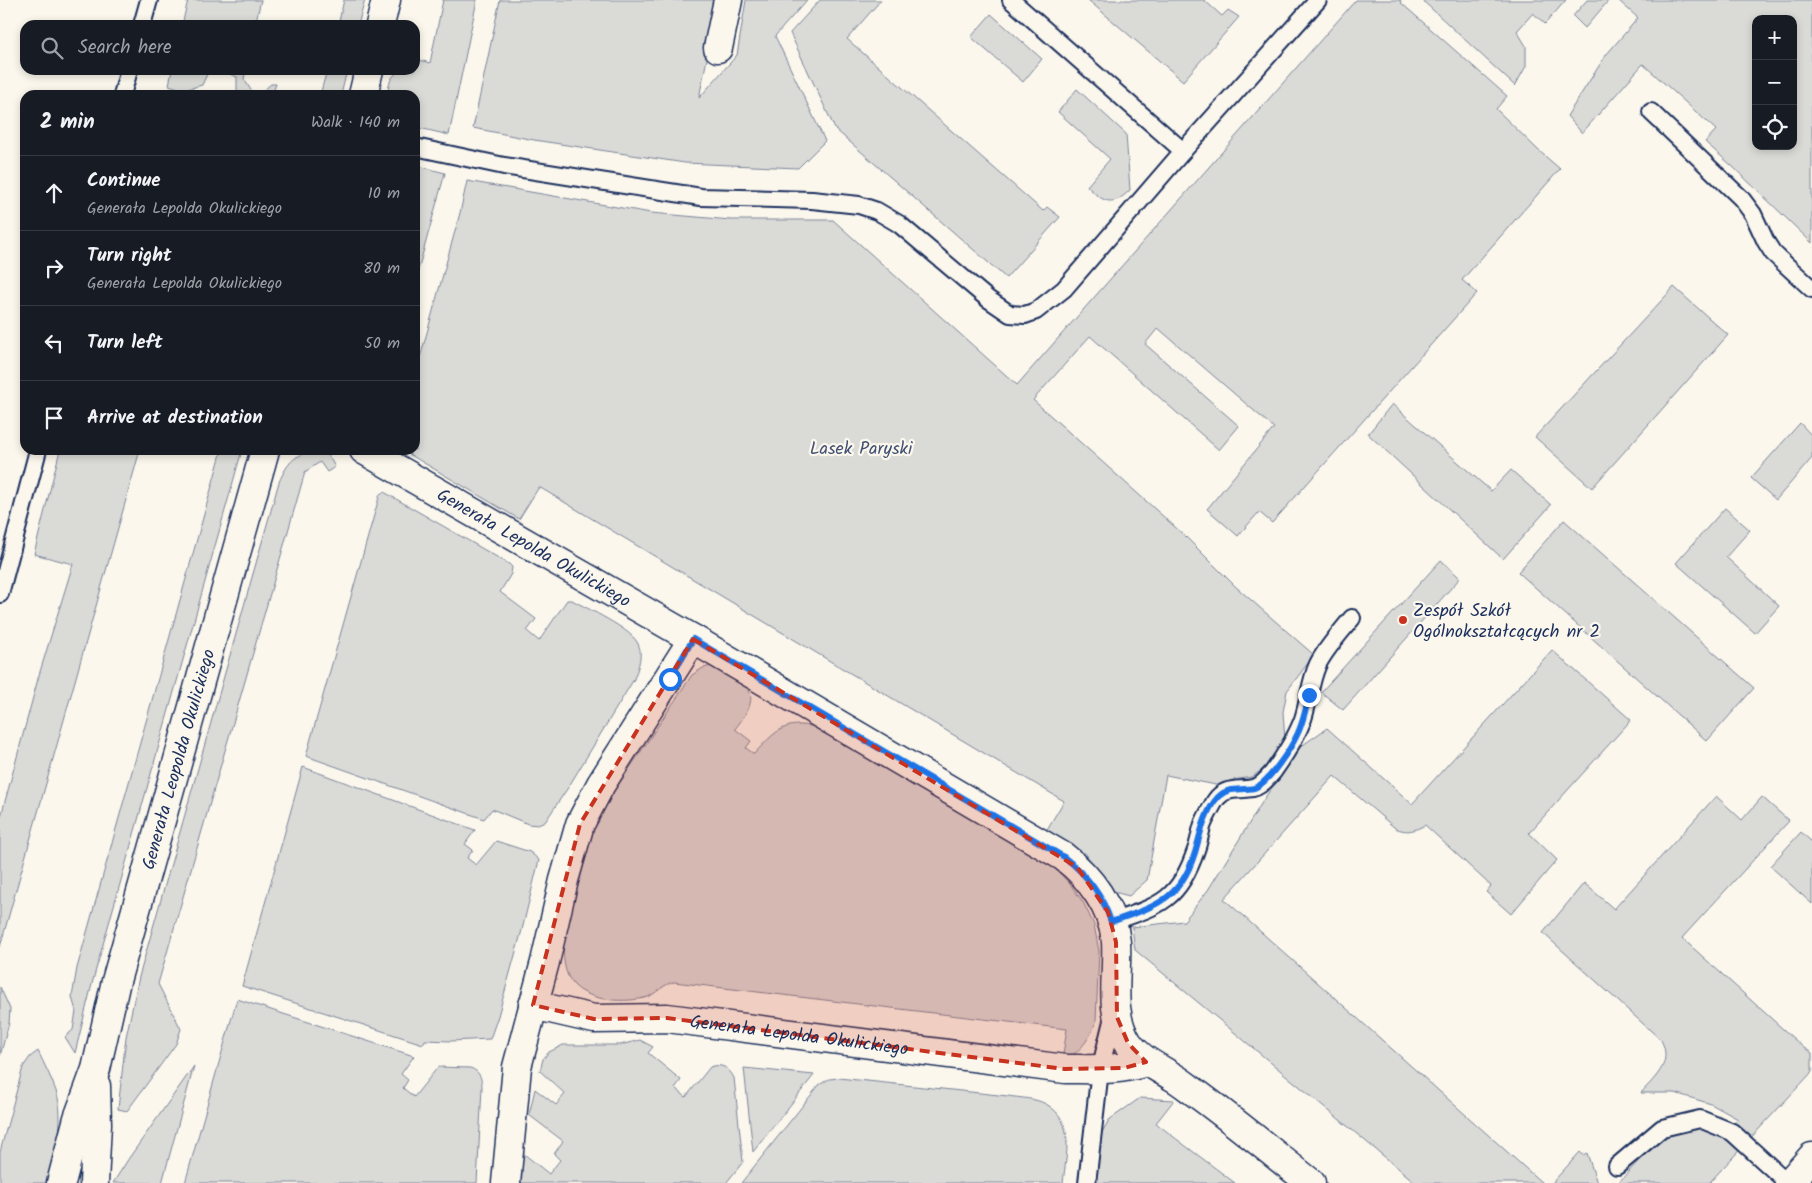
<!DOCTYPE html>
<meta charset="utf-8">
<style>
body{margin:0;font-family:Kalam,sans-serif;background:#242831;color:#f1f3f6}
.controls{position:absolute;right:15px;top:15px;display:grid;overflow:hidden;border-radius:10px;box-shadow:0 2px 8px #0003}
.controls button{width:45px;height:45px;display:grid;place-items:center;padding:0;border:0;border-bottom:1px solid #363941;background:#171b24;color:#f1f3f6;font:25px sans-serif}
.stop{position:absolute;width:15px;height:15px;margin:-11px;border:4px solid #1a73e8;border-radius:50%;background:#fff}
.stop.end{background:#1a73e8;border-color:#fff;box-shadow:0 1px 5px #0008}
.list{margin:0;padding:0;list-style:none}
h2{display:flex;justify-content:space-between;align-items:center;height:65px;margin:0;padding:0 20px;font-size:21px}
h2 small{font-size:16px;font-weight:400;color:#9ea1a6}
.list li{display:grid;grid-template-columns:32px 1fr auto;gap:15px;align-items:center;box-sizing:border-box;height:75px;padding:0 20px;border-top:1px solid #363941}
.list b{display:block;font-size:19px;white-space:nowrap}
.list p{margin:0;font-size:16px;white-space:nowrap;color:#9ea1a6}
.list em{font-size:16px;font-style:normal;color:#9ea1a6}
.icon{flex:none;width:28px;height:28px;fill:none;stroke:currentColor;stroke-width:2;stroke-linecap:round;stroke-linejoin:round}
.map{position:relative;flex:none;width:1812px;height:1183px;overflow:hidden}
.search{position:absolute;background:#171b24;box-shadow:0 2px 8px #0003;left:20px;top:20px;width:400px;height:55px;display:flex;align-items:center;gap:12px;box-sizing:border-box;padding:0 18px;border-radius:15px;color:#9ea1a6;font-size:19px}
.panel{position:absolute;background:#171b24;box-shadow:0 2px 8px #0003;left:20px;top:90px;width:400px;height:365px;border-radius:15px}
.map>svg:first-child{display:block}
.green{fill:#dadad7;stroke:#7a849a;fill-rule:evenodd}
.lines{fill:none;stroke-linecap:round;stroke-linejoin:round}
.lane-casing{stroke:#1b2f5e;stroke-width:20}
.street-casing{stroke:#1b2f5e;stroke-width:31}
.secondary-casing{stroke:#1b2f5e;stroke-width:31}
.lane{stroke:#fbf7ec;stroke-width:16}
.street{stroke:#fbf7ec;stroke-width:28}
.secondary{stroke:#fbf7ec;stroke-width:28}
.route{stroke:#1a73e8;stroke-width:6}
.marked{fill:#c8321e;fill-opacity:0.2;stroke:#c8321e;stroke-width:4;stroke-dasharray:10 6;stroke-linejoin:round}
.poi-dot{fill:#c8321e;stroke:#fbf7ec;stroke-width:2}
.labels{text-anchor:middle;stroke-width:4.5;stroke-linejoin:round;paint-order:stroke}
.park-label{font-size:18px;fill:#415176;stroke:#fbf7ec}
.street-label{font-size:18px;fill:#1b2f5e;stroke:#fbf7ec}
.poi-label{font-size:18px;fill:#1b2f5e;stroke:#fbf7ec;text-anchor:start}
</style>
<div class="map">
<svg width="1812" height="1183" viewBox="0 0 1812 1183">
<rect width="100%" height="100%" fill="#fbf7ec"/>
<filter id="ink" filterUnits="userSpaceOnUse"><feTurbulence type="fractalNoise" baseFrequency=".02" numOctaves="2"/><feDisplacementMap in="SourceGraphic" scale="10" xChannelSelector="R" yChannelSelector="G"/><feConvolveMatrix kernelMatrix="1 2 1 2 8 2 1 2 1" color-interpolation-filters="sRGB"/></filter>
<g filter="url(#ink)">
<!-- green -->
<g class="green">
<polygon points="188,0 261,0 255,25 182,25"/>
<polygon points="344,0 365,0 358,25 338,25"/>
<path d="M443 0H477L449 135 415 127V95H389C386 86 392 73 402 70 405 69 411 70 415 70L416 59 430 63Z"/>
<polygon points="500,0 719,0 699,98 737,55 746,0 807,0 775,36 825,141 798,168 685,163 534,140 473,128"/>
<polygon points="820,0 881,0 847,39 1043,211 1047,207 1060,217 1006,278 835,129 790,33"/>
<polygon points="1088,0 1204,0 1222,16 1228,10 1239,17 1183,81"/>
<polygon points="1356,0 1401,0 1400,2 1507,96 1496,109 1538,150 1560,169 1462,280 1477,293 1272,523 1259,512 1238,536 1207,509 1274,428 1158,328 1145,344 1239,426 1219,450 1090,336 1033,400 1184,535 1235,586 1314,655 1287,691 1283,712 1285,741 1267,766 1252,777 1232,780 1221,786 1166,775 1147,880 1129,896 1114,892 1100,878 1086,854 1046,831 1064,801 539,487 519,519 402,450 415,450 415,376 460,213 467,181 651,213 731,220 833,220 1017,385"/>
<polygon points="1422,0 1566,0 1545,24 1533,13 1517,31 1526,46 1526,66 1515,86"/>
<polygon points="1587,0 1609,0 1585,28 1573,16"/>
<path d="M1618 0H1812V243L1731 165 1705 142 1716 130 1643 64 1582 133 1567 116 1606 55 1638 18ZM1756 19H1793V146H1756Z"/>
<polygon points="991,14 1042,59 1023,82 971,37"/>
<polygon points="172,70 209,70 202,85 184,90 169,85"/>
<polygon points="220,70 246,70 244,79 254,95 237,95 237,77"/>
<polygon points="327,70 347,70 341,95 320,95"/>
<polygon points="271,84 276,84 272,95 258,95"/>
<path d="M1077 89 1126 134 1130 190C1112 208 1103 202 1087 186L1110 159 1058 112Z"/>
<polygon points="415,165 445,173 415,281"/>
<polygon points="1674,287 1728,335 1592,488 1535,437"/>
<polygon points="1392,404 1491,491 1511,470 1551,505 1503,559 1368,434"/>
<polygon points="1800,423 1812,436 1812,458 1776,500 1751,478"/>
<polygon points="60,450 140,450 0,947 0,820 39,675 73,564 34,554"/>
<polygon points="222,450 242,450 93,980 75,1053 65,1037 73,1030 76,1011 72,997 77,968"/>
<path d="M316 451 327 453 335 467 327 472 320 462 305 472 158 984 181 1029 176 1044 127 1111 118 1109 126 1037 139 977 279 482C288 462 294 454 316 451Z"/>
<path d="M384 492 509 564 512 567 511 574 500 592 536 619 527 631 539 641 567 600H572C588 609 629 628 637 642 644 653 638 668 634 679L569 786 545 822 538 825 528 824 492 809 484 819 306 756 380 494Z"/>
<polygon points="1725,508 1750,530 1726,557 1779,606 1755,633 1676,563"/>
<polygon points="1564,520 1754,688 1707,741 1518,572"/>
<polygon points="1441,560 1460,578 1343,710 1321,692"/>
<path d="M1552 650 1631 720 1529 833 1557 860 1511 914 1486 892 1491 886 1425 825C1414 831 1407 833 1395 828L1334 776 1224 899 1542 1183H1416L1135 950 1132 927 1184 921 1208 890 1266 796 1300 747 1327 728 1412 804Z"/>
<path d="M712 666C748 686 766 689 735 729L751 741 746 748 754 754C775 732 783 720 816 727L1055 868 1070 884 1083 902 1094 925 1099 951 1096 1021C1091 1037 1079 1055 1062 1060L1067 1029 674 982C665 983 657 993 648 997 627 1003 590 1002 574 985 562 972 563 952 564 937L594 828 603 808 692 675 703 668Z"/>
<polygon points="303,767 475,830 465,844 473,850 467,858 476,865 496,841 530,852 539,860 522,930 498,1016 490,1039 451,1041 425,1040 423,1044 242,986"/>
<path d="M1716 796 1742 820 1762 797 1789 821 1682 938 1804 1048 1812 1053V1072L1709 1183H1618L1657 1141 1669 1133 1702 1126 1722 1134 1738 1119 1711 1104 1675 1093H1641C1656 1076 1673 1063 1661 1040L1543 933 1584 883 1614 909Z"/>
<polygon points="1801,832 1812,842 1812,904 1770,866"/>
<polygon points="0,987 10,1009 9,1023 0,1056"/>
<path d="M237 999 414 1056 401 1074 408 1080 403 1088 414 1097 438 1067 470 1068C480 1071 482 1079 482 1088L477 1183H185Z"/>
<path d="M640 1040 653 1047 648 1053 681 1080 675 1088 686 1097 710 1067C722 1063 729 1068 734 1078L743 1162 726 1183H518L524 1154 549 1174 560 1160 554 1154 563 1141 529 1115 535 1089 556 1105 565 1094 540 1071 543 1059 549 1052 563 1045H620Z"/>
<path d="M38 1051C44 1064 51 1077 56 1091 66 1120 55 1154 48 1183H0V1152L23 1067 30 1057Z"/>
<polygon points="194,1066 162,1183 113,1183 129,1158"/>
<polygon points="744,1068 814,1075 753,1152"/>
<path d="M839 1078 1008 1096C1020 1098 1035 1098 1046 1104 1076 1121 1066 1155 1063 1183H741L819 1085 829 1079Z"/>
<path d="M1140 1098 1174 1100 1156 1123C1182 1144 1209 1163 1235 1183H1091V1151L1109 1120Z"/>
<polygon points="1580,1152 1583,1155 1587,1153 1597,1183 1552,1183"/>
</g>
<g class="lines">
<defs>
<g id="lane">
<polyline points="1011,0 1183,151"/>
<polyline points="142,25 149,0"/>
<polyline points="122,95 129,70"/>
<polyline points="1651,112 1741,198 1753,214 1766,242 1773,253 1812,289"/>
<polyline points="415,147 504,166 701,197 812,200 859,205 877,211 899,224 988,299 1010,314 1025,315 1036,311 1064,289 1183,151 1318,0"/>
<polyline points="0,594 38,450"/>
<path d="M1111 922C1159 906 1179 901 1196 850 1199 842 1200 833 1203 824 1206 817 1211 808 1215 801 1225 786 1238 791 1253 788 1260 787 1268 778 1273 772 1285 755 1296 738 1303 719 1309 701 1310 681 1318 664 1326 648 1341 632 1352 618"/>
<polyline points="1617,1166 1662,1128 1700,1119 1732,1132 1788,1183"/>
<polyline points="1087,1183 1100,1070 1114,1013"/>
</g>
<g id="street">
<polyline points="718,48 728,0"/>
<path id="s1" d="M364 450 693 639 1064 857C1090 877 1113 908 1116 942 1118 976 1108 1012 1128 1043 1139 1059 1156 1066 1173 1077 1182 1082 1191 1090 1200 1096 1238 1124 1274 1154 1311 1183"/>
<path id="s2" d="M533 1005 594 1019 667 1018 1065 1069C1093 1069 1120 1071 1146 1062"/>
<polyline points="506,1183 517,1067 545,962 564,880 580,824 601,784 693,639"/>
<polyline points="1789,1183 1812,1157"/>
</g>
<g id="secondary">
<polyline points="380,25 386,0"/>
<polyline points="363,95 369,70"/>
<path id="s3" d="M61 1183 78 1118 96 1069 116 981 265 450"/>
<polyline points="94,1183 97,1124 96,1086"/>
</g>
</defs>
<!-- lane casing -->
<use href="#lane" class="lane-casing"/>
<!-- street casing -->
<use href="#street" class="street-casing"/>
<!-- secondary casing -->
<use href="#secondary" class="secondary-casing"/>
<!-- lane -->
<use href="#lane" class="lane"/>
<!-- street -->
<use href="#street" class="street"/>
<!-- secondary -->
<use href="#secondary" class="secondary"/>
</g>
</g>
<g class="lines" filter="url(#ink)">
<!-- route -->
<path class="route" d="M670 679 693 639 1064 857C1086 874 1103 896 1111 922 1161 905 1184 897 1198 842 1202 827 1207 809 1218 797 1229 786 1240 791 1254 788 1268 784 1291 748 1297 735 1303 723 1306 709 1309 695"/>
</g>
<!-- marked area -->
<path class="marked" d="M693 639 1077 867 1108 912 1116 942 1117 1017 1128 1043 1146 1062 1124 1068 1065 1069 667 1018 594 1019 533 1005 580 824Z"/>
<!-- markers -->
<circle class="poi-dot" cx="1403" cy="620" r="5"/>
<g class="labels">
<!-- park labels -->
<g class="park-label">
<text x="861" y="454">Lasek Paryski</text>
</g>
<!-- street labels -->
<g class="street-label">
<text dy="6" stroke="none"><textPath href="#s1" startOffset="196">Generała Lepolda Okulickiego</textPath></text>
<text dy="6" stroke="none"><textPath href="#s3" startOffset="440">Generała Leopolda Okulickiego</textPath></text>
<text dy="6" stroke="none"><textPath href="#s2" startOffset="269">Generała Lepolda Okulickiego</textPath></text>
</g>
<!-- poi labels -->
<g class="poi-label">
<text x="1413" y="616">Zespół Szkół<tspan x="1413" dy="21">Ogólnokształcących nr 2</tspan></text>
</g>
</g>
</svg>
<div class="controls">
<button>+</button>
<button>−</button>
<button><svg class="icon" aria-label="locate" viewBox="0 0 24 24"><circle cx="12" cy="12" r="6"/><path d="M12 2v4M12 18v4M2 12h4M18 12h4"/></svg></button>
</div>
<div class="stop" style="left:670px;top:679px"></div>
<div class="stop end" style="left:1309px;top:695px"></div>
<div class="search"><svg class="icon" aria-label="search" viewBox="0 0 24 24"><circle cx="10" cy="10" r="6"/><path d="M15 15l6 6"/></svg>Search here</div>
<section class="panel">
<h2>2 min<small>Walk · 140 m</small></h2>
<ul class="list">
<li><svg class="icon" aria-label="ahead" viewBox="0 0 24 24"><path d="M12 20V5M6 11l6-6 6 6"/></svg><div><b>Continue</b><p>Generała Lepolda Okulickiego</p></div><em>10 m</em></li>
<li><svg class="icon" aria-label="right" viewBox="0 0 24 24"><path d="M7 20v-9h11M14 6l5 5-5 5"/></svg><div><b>Turn right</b><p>Generała Lepolda Okulickiego</p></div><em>80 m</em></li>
<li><svg class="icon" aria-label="left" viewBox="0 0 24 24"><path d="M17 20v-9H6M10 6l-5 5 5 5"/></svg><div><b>Turn left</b></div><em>50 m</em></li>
<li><svg class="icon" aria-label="arrive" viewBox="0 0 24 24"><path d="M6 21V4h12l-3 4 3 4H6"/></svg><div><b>Arrive at destination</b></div></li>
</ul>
</section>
</div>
